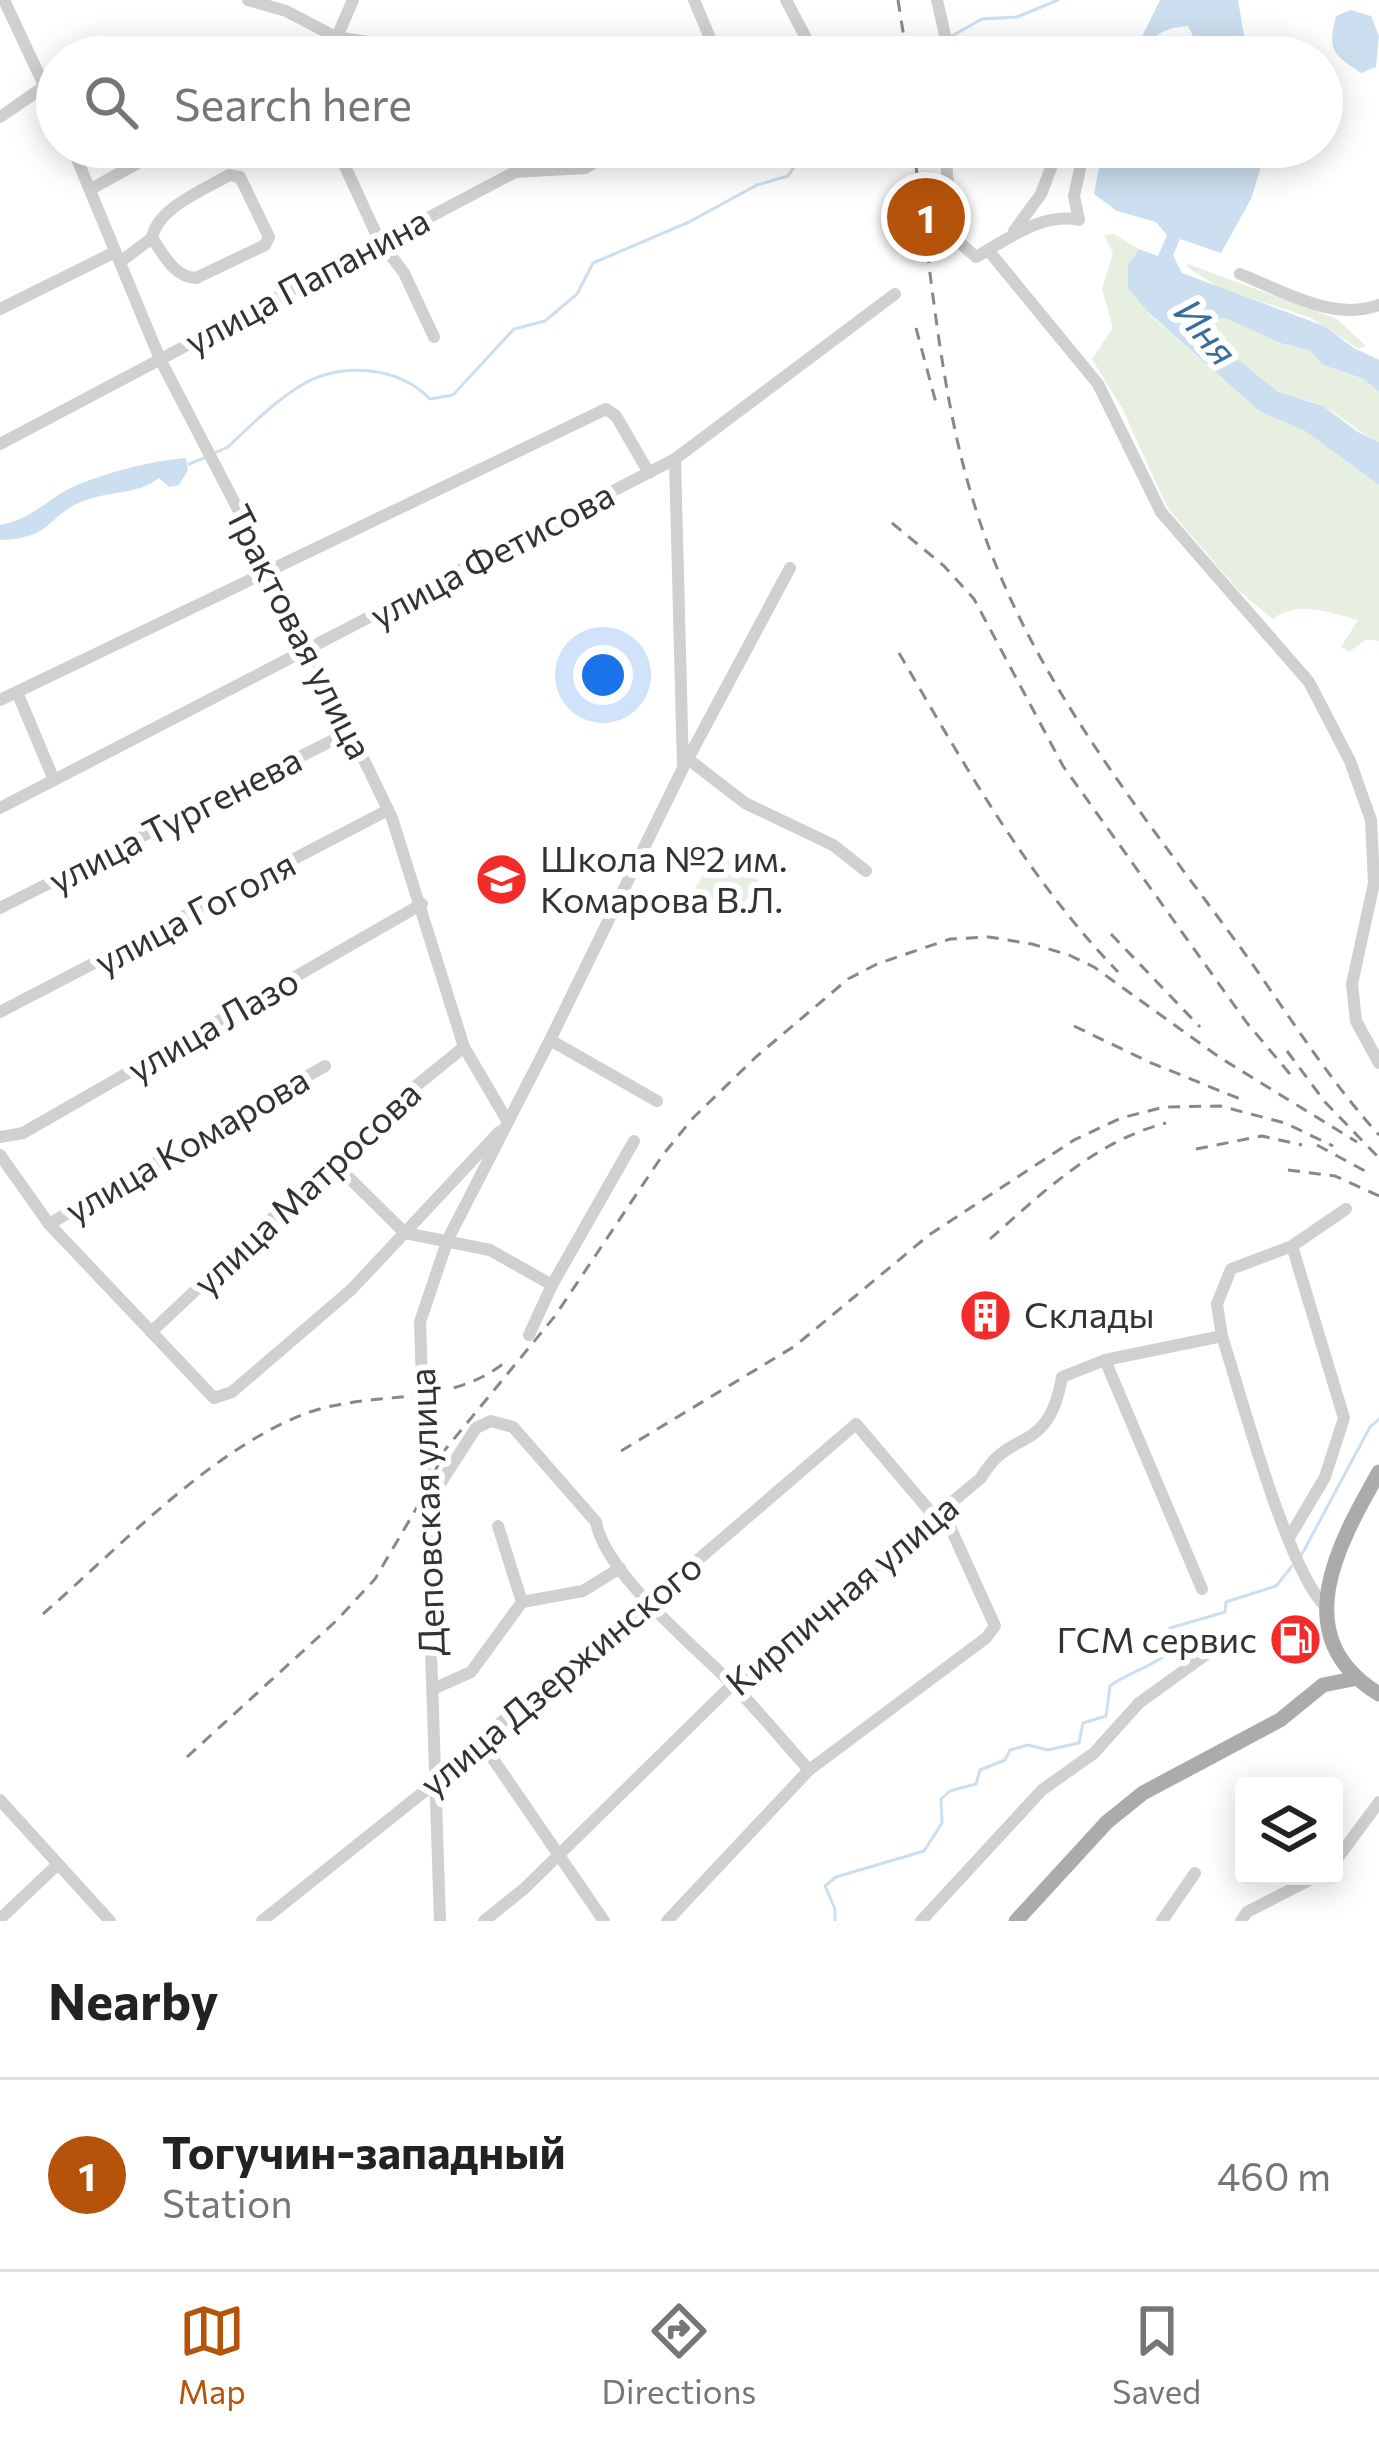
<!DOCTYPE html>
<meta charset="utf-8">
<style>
body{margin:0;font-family:Commissioner,sans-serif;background:#f6f6f6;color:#222}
.controls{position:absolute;right:36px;bottom:36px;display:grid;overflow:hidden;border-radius:12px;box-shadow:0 6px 30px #0003}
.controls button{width:108px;height:108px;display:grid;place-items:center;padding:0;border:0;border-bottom:3px solid #e0e0e0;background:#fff;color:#222;font:60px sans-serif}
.you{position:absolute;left:603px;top:675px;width:42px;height:42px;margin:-30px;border:9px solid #fff;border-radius:50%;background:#1a73e8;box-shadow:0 0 0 18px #1a73e833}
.badge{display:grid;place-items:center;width:78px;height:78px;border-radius:50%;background:#b45309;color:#fff;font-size:39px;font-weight:700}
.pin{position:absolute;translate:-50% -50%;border:6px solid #fff;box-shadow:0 3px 12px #0006}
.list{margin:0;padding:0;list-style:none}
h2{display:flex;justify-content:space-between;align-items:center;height:156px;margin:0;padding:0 48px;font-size:51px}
h2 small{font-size:39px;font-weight:400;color:#767676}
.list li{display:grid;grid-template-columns:78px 1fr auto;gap:36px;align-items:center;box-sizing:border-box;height:192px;padding:0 48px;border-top:3px solid #e0e0e0}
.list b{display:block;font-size:45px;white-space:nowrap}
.list p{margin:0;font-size:39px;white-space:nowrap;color:#767676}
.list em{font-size:39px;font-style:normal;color:#767676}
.icon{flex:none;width:66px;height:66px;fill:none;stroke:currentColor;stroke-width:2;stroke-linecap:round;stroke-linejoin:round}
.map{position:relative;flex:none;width:1379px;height:1921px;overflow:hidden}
.search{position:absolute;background:#fff;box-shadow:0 6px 30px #0003;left:36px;right:36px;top:36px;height:132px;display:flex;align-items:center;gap:30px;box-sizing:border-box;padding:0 42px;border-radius:66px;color:#767676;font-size:45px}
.sheet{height:348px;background:#fff}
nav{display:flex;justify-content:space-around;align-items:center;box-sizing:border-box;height:168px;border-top:3px solid #e0e0e0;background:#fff;font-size:33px;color:#767676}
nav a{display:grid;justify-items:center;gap:6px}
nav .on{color:#b45309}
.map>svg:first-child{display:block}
.green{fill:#e7f0e0}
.water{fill:#ccdff0}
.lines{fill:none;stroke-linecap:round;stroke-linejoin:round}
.stream{stroke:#ccdff0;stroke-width:3}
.minor{stroke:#d0d0d0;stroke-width:12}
.major{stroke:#ababab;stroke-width:15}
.rail{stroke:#888;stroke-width:3;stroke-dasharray:12 9;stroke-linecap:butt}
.labels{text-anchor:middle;stroke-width:12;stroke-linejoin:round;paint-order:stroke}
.street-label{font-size:36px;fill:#333;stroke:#fff}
.poi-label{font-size:36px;fill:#333;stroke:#fff;text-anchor:start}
.water-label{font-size:39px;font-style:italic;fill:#386e9d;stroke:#fff}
</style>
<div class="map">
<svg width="1379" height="1921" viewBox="0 0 1379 1921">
<rect width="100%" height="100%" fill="#fff"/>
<!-- green -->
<g class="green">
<path d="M1114 234 1139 249 1128 265 1148 313 1259 411 1305 431 1379 485V641L1367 639 1349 652 1341 647 1358 620C1330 613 1298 600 1273 619L1239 591 1167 507 1123 410 1092 359 1113 328 1102 289 1113 253 1104 235Z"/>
<polygon points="1188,264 1337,319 1366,346 1359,349 1311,318 1220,288 1187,267"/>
<path d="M1225 317 1283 344 1309 350 1323 365 1364 379 1379 392V442C1358 433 1344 417 1324 407 1310 399 1293 399 1279 392 1251 379 1220 348 1208 320Z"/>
<polygon points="718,851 759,880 737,914 695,888"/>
</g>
<!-- water -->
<g class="water">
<path d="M1160 0H1238L1244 35 1256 57H1200V50L1188 26C1162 28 1153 35 1140 57H1132Z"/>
<path d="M1351 10 1371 16 1379 36 1376 67 1361 73C1333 54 1327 51 1336 16Z"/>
<polygon points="1103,147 1267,147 1251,199 1221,253 1180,239 1173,255 1182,273 1324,326 1354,348 1379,360 1379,392 1364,379 1323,365 1309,350 1283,344 1225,318 1208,320 1230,353 1278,392 1323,406 1358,432 1379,442 1379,485 1305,431 1259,411 1148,312 1128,288 1128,265 1139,249 1158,256 1167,235 1156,222 1117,211 1094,194"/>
<path d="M186 458 188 470 179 485 169 487 159 478C139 494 111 491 86 500 45 515 56 538 0 540V525C25 520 38 509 58 495 85 477 154 460 186 458Z"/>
</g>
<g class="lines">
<!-- stream -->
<g class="stream">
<polyline points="950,37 982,19 1017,17 1058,0"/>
<polyline points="938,57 941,44"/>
<path d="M212 454 228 447C250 426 273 403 300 386 340 361 398 366 430 399L453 395 514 329 545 321 577 294 593 263 689 222 757 185 788 176 807 147"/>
<polyline points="189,464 204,458"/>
<polyline points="1302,1554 1370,1427 1379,1419"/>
<path d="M835 1921V1909L825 1886 836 1877 924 1851 942 1823 941 1799 950 1791 976 1784 980 1770 1005 1760 1010 1750 1028 1745 1048 1750 1079 1743 1083 1723 1106 1716 1110 1686C1132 1669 1172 1663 1180 1634L1170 1636V1628L1225 1612 1226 1602 1276 1586 1292 1566"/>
</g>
<!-- minor -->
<g class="minor">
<polyline points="4,0 57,113"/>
<polyline points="248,0 286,11 336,37 462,57"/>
<polyline points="694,0 718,57"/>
<polyline points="786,0 816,57"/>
<polyline points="937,0 950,57"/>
<polyline points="328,57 353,0"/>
<polyline points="0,117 45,86"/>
<polyline points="72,147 160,359 311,650 392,818 464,1047 508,1122"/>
<polyline points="336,147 379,240 404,273 434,337"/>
<path d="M945 147 952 236 976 257C1008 239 1042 212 1079 220L1074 196 1085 147"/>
<path d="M229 175 240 177 269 237 265 245 196 278C174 277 164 255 152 238 157 208 204 190 229 175Z"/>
<polyline points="91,189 167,147"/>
<polyline points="1014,231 1041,194 1059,147"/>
<polyline points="988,250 1098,384 1161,512 1309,682 1350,761 1371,820 1374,883 1352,984 1356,1021 1379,1063"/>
<polyline points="120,262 152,238"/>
<path d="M1240 274C1283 291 1333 322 1379 305"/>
<polyline points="0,309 115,252"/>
<polyline points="0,444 515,172 585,168 621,147"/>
<polyline points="675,459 683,767"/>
<polyline points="17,692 54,780"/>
<polyline points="0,700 606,409 616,416 649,473"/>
<polyline points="688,759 745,803 833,845 866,871"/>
<polyline points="0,808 675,459 895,294"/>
<polyline points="0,908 349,732"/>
<polyline points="0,1012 388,810"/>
<polyline points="550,1040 657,1101"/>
<polyline points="0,1137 23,1133 422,904"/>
<polyline points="0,1155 49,1224 214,1398 232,1392 352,1289 499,1132"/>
<polyline points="333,1162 405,1233 490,1250 552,1285 529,1335"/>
<polyline points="49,1224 325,1066"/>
<polyline points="552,1285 634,1141"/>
<polyline points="151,1332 395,1103 464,1047"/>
<polyline points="1105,1360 1202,1589"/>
<path d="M427 1504 476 1428 491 1421 513 1427 596 1522C605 1574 697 1648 734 1686 760 1713 784 1742 809 1770"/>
<polyline points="498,1526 522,1602"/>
<polyline points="1289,1538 1325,1477 1344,1418 1292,1246"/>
<path d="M1325 1606C1287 1569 1241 1395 1222 1336L1217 1304 1231 1269 1292 1246 1346 1209"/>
<polyline points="433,1689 471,1672 522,1602 583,1591 620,1568"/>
<polyline points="480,1740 604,1921"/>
<polyline points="0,1800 110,1921"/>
<polyline points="1334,1863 1379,1802"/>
<polyline points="0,1919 57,1865"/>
<polyline points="262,1921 436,1782 456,1759 650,1601 856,1424 934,1516"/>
<polyline points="440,1921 420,1322 448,1239 550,1040 683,768 790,568"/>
<path d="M484 1921 525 1888 733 1684 981 1478C1010 1426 1048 1457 1062 1377L1105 1360 1222 1336"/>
<polyline points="667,1921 809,1770 986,1638 995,1626 942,1509"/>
<polyline points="921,1921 1042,1790 1094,1753 1139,1703 1222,1643"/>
<polyline points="1162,1921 1195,1873"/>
<polyline points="1241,1921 1247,1912 1317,1876"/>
</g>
<!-- major -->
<g class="major">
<path d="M1379 1472C1337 1546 1286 1637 1379 1694"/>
<polyline points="1016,1921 1107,1822 1143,1793 1280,1720 1323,1685 1353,1679"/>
</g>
<!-- rail -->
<g class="rail">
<polyline points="898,0 907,57"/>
<path d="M913 147C932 269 939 398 978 516 1030 678 1144 816 1243 951 1287 1012 1328 1079 1379 1135"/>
<polyline points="916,328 936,403"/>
<polyline points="892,523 944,566 974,599 1063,766 1247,1023 1290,1074"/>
<path d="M899 653C963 763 1029 880 1118 972"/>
<polyline points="1111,934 1200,1027"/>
<polyline points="1074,1026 1149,1062 1245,1101"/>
<polyline points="1287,1051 1325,1102 1379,1158"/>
<polyline points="1317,1145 1365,1171"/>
<polyline points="1196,1149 1262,1136 1302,1145"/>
<polyline points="1288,1170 1335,1176 1379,1196"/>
<path d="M990 1239C1043 1192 1096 1141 1166 1123"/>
<polyline points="621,1451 795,1346 929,1235 1074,1140 1121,1118 1164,1107 1220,1106 1285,1123 1333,1146"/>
<path d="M43 1614C121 1546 211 1449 307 1413 374 1389 451 1409 509 1359"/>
<polyline points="187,1757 336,1621 375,1579 426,1492 444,1451 555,1316 662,1156 693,1118 757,1056 848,979 877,964 950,939 989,937 1032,944 1069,955 1094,967 1219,1057 1357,1142"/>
</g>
</g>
<!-- icons -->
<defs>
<symbol id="school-disc" viewBox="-11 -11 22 22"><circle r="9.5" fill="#f42b2b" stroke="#fff"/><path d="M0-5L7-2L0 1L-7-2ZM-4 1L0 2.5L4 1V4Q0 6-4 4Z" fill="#fff"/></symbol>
<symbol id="building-disc" viewBox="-11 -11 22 22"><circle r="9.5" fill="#f42b2b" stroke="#fff"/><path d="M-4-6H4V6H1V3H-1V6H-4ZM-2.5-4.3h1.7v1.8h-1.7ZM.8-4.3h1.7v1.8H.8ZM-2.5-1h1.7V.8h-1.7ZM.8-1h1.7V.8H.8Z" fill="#fff"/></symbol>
<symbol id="fuel-disc" viewBox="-11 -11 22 22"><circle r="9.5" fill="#f42b2b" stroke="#fff"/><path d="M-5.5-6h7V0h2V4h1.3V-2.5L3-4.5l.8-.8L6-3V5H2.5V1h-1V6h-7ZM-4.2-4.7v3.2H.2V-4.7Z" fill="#fff"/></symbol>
</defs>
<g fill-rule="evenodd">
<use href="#school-disc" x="472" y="850" width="59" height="59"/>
<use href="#building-disc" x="956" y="1286" width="59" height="59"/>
<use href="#fuel-disc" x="1266" y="1610" width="59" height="59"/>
</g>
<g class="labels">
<!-- street labels -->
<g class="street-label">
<text transform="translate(307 281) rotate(-28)" y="13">улица Папанина</text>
<text transform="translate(492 555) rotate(-28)" y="13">улица Фетисова</text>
<text transform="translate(299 632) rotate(63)" y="13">Трактовая улица</text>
<text transform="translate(175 820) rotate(-27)" y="13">улица Тургенева</text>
<text transform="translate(195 913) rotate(-28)" y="13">улица Гоголя</text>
<text transform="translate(213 1025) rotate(-30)" y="13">улица Лазо</text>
<text transform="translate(187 1145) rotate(-30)" y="13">улица Комарова</text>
<text transform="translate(307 1188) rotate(-43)" y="13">улица Матросова</text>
<text transform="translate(427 1512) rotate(-92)" y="13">Деповская улица</text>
<text transform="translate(842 1595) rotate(-40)" y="13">Кирпичная улица</text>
<text transform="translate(561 1675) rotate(-40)" y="13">улица Дзержинского</text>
</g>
<!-- poi labels -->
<g class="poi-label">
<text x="540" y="872">Школа №2 им.<tspan x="540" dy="41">Комарова В.Л.</tspan></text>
<text x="1024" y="1328">Склады</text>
<text x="1257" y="1653" text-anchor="end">ГСМ сервис</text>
</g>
<!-- water labels -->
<g class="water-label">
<text transform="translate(1206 332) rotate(50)" y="14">Иня</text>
</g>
</g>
</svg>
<div class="controls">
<button><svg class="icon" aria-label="layers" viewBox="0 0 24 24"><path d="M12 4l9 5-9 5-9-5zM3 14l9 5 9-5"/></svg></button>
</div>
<div class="you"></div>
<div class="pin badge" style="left:926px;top:217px">1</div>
<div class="search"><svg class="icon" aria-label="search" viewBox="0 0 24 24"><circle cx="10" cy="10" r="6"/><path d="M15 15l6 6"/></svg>Search here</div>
</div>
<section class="sheet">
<h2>Nearby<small></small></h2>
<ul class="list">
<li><span class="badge">1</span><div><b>Тогучин-западный</b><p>Station</p></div><em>460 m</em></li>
</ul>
</section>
<nav>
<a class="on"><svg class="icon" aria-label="map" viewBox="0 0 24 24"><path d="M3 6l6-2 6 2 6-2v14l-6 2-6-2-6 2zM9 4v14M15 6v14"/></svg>Map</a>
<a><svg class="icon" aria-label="directions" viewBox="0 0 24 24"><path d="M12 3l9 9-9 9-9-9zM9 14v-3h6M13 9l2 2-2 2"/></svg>Directions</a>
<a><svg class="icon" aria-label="saved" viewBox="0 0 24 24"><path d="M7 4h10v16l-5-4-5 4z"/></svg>Saved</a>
</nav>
